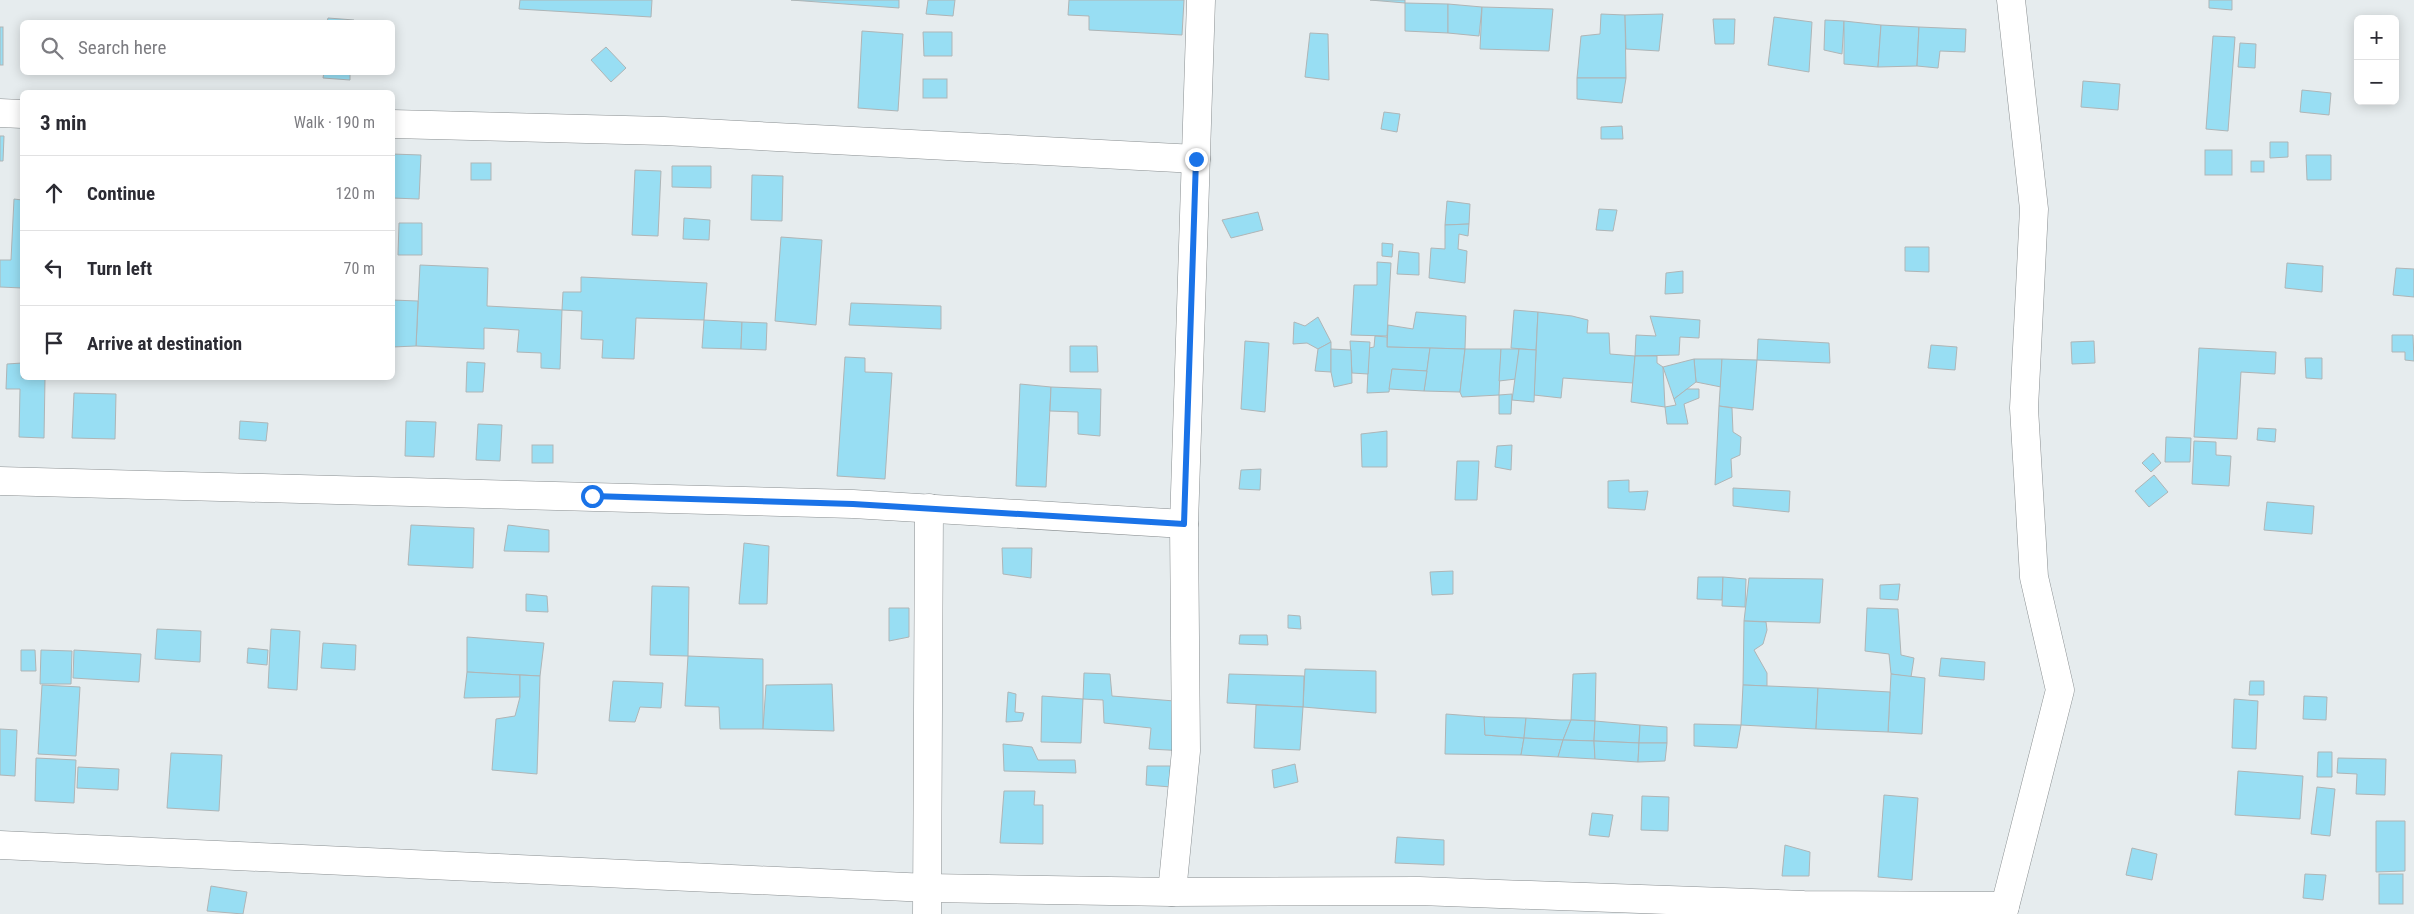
<!DOCTYPE html>
<meta charset="utf-8">
<style>
body{margin:0;font-family:"Roboto Condensed",sans-serif;background:#f7f7f7;color:#2b2b33}
.controls{position:absolute;right:15px;top:15px;display:grid;overflow:hidden;border-radius:8px;box-shadow:0 2px 12px #0003}
.controls button{width:45px;height:45px;display:grid;place-items:center;padding:0;border:0;border-bottom:1px solid #e1e1e2;background:#fff;color:#2b2b33;font:25px sans-serif}
.stop{position:absolute;width:15px;height:15px;margin:-11px;border:4px solid #1a73e8;border-radius:50%;background:#fff}
.stop.end{background:#1a73e8;border-color:#fff;box-shadow:0 1px 5px #0008}
.list{margin:0;padding:0;list-style:none}
h2{display:flex;justify-content:space-between;align-items:center;height:65px;margin:0;padding:0 20px;font-size:21px}
h2 small{font-size:16px;font-weight:400;color:#7c7c81}
.list li{display:grid;grid-template-columns:32px 1fr auto;gap:15px;align-items:center;box-sizing:border-box;height:75px;padding:0 20px;border-top:1px solid #e1e1e2}
.list b{display:block;font-size:19px;white-space:nowrap}
.list em{font-size:16px;font-style:normal;color:#7c7c81}
.icon{flex:none;width:28px;height:28px;fill:none;stroke:currentColor;stroke-width:2;stroke-linecap:round;stroke-linejoin:round}
.map{position:relative;flex:none;width:2414px;height:914px;overflow:hidden}
.search{position:absolute;background:#fff;box-shadow:0 2px 12px #0003;left:20px;top:20px;width:375px;height:55px;display:flex;align-items:center;gap:12px;box-sizing:border-box;padding:0 18px;border-radius:8px;color:#7c7c81;font-size:19px}
.panel{position:absolute;background:#fff;box-shadow:0 2px 12px #0003;left:20px;top:90px;width:375px;height:290px;border-radius:8px}
.map>svg:first-child{display:block}
.building{fill:#98def3;stroke:#afb5b6}
.lines{fill:none;stroke-linecap:round;stroke-linejoin:round}
.minor-casing{stroke:#8a8f91;stroke-width:29}
.minor{stroke:#fff;stroke-width:28}
.route{stroke:#1a73e8;stroke-width:6}
</style>
<div class="map">
<svg width="2414" height="914" viewBox="0 0 2414 914">
<rect width="100%" height="100%" fill="#e6ecee"/>
<!-- building -->
<g class="building">
<polygon points="520,0 652,0 651,17 519,9"/>
<polygon points="791,0 899,0 899,8"/>
<polygon points="928,0 955,0 953,16 926,14"/>
<polygon points="1069,0 1184,0 1182,35 1089,30 1089,16 1068,15"/>
<polygon points="1370,0 1405,0 1405,3"/>
<polygon points="2209,0 2232,0 2232,10 2209,8"/>
<polygon points="1405,3 1448,4 1448,33 1405,31"/>
<polygon points="1448,4 1482,7 1479,36 1448,33"/>
<polygon points="1482,7 1553,9 1549,51 1480,49"/>
<polygon points="1601,14 1625,15 1626,78 1577,78 1581,36 1600,34"/>
<polygon points="1663,14 1659,51 1626,49 1625,15"/>
<polygon points="1774,17 1812,22 1809,72 1768,65"/>
<polygon points="328,18 354,20 354,22 327,22"/>
<polygon points="1713,19 1735,19 1734,44 1715,44"/>
<polygon points="1825,20 1844,21 1842,54 1824,50"/>
<polygon points="1844,21 1881,25 1878,67 1844,64"/>
<polygon points="1881,25 1919,27 1917,66 1878,67"/>
<rect x="0" y="27" width="3" height="38"/>
<polygon points="1919,27 1966,29 1965,52 1940,51 1938,68 1917,66"/>
<polygon points="862,31 903,34 898,111 858,108"/>
<polygon points="923,32 952,32 952,56 924,56"/>
<polygon points="1310,33 1328,34 1329,80 1305,77"/>
<polygon points="2213,36 2235,37 2228,131 2206,129"/>
<polygon points="2240,43 2256,44 2255,68 2238,67"/>
<polygon points="606,47 626,68 611,82 591,60"/>
<polygon points="324,72 350,72 350,80 323,78"/>
<polygon points="1577,78 1626,78 1622,103 1577,99"/>
<rect x="923" y="79" width="24" height="19"/>
<polygon points="2083,81 2120,84 2118,110 2081,107"/>
<polygon points="2302,90 2331,93 2329,115 2300,112"/>
<polygon points="1384,112 1400,114 1397,132 1381,129"/>
<polygon points="1622,126 1623,139 1601,139 1601,127"/>
<polygon points="0,136 4,136 3,161 0,161"/>
<polygon points="2270,142 2288,142 2288,157 2270,158"/>
<rect x="2205" y="150" width="27" height="25"/>
<polygon points="392,154 421,155 419,199 392,198"/>
<polygon points="2306,155 2331,155 2331,180 2307,180"/>
<rect x="2251" y="161" width="13" height="11"/>
<rect x="471" y="163" width="20" height="17"/>
<polygon points="672,166 711,166 711,188 672,187"/>
<polygon points="635,170 661,171 658,236 632,235"/>
<polygon points="752,175 783,176 782,221 751,220"/>
<polygon points="14,199 22,200 22,288 0,287 0,260 11,260"/>
<polygon points="1447,201 1470,204 1469,224 1445,225"/>
<polygon points="1599,209 1617,210 1613,231 1596,230"/>
<polygon points="1258,212 1263,230 1231,238 1222,220"/>
<polygon points="684,218 710,220 709,240 683,239"/>
<polygon points="399,223 422,223 422,255 398,255"/>
<polygon points="1469,224 1468,236 1459,234 1458,249 1467,251 1465,283 1429,278 1431,248 1445,249 1445,225"/>
<polygon points="781,237 822,240 816,325 775,321"/>
<polygon points="1382,243 1393,244 1392,257 1382,256"/>
<polygon points="1905,247 1929,247 1929,272 1905,271"/>
<polygon points="1399,251 1419,253 1419,275 1397,274"/>
<polygon points="1377,262 1391,263 1387,336 1351,335 1354,285 1377,285"/>
<polygon points="2287,263 2323,266 2322,292 2285,288"/>
<polygon points="420,265 488,268 487,306 562,310 560,369 541,368 541,353 517,352 519,330 484,328 484,349 416,346"/>
<polygon points="2396,268 2414,269 2414,297 2393,295"/>
<polygon points="1683,271 1683,293 1665,294 1666,273"/>
<polygon points="581,277 707,283 704,320 636,318 634,359 602,358 603,340 581,339 582,311 562,310 563,292 581,292"/>
<polygon points="392,300 418,301 416,346 392,347"/>
<polygon points="851,303 941,306 941,329 849,325"/>
<polygon points="1514,310 1538,312 1536,350 1511,348"/>
<polygon points="1416,312 1466,316 1465,349 1387,347 1388,325 1413,329"/>
<polygon points="1538,312 1572,316 1588,320 1587,333 1609,333 1610,354 1635,356 1633,383 1563,378 1561,398 1534,395"/>
<polygon points="1650,316 1700,320 1699,338 1680,337 1679,355 1635,356 1636,335 1656,336"/>
<polygon points="1318,317 1331,342 1318,349 1307,343 1293,344 1294,322 1305,326"/>
<polygon points="704,320 742,322 741,349 702,348"/>
<polygon points="742,322 767,323 766,350 741,349"/>
<polygon points="2392,335 2413,335 2414,361 2405,360 2405,352 2392,352"/>
<polygon points="1375,336 1387,337 1387,347 1430,348 1427,371 1392,369 1389,392 1367,393 1369,348 1374,347"/>
<polygon points="1758,339 1829,343 1830,363 1757,360"/>
<polygon points="1245,341 1269,343 1265,412 1241,409"/>
<polygon points="1350,341 1370,342 1368,374 1352,373"/>
<polygon points="2094,341 2095,363 2072,364 2071,342"/>
<polygon points="1331,342 1331,372 1315,371 1318,349"/>
<polygon points="1931,345 1957,347 1955,370 1928,368"/>
<polygon points="1070,346 1097,346 1098,372 1070,372"/>
<polygon points="1430,348 1465,349 1460,392 1424,391"/>
<polygon points="2199,348 2276,352 2275,374 2241,372 2237,439 2194,437"/>
<polygon points="1331,349 1351,350 1352,383 1334,387 1331,372"/>
<polygon points="1465,349 1501,349 1499,395 1462,397 1460,392"/>
<polygon points="1501,349 1519,349 1516,379 1499,381"/>
<polygon points="1519,349 1536,350 1534,402 1512,400"/>
<polygon points="1635,356 1657,356 1657,363 1663,367 1665,407 1631,402"/>
<polygon points="845,357 865,358 865,372 892,373 885,479 837,476"/>
<polygon points="2305,358 2322,358 2322,379 2306,378"/>
<polygon points="1694,359 1722,359 1721,387 1696,382"/>
<polygon points="1694,359 1696,382 1674,399 1663,367"/>
<polygon points="1722,359 1757,360 1753,410 1719,406"/>
<polygon points="467,362 485,363 483,392 466,392"/>
<polygon points="22,363 22,378 45,378 44,438 19,437 20,389 6,389 7,364"/>
<polygon points="1392,369 1427,371 1424,391 1389,389"/>
<polygon points="1020,384 1051,387 1046,487 1016,486"/>
<polygon points="1051,387 1101,389 1100,436 1078,434 1078,412 1050,411"/>
<polygon points="1687,389 1699,389 1699,398 1684,404 1688,424 1667,424 1665,407 1676,405 1674,399"/>
<polygon points="74,393 116,394 115,439 72,438"/>
<polygon points="1512,394 1511,414 1499,414 1499,395"/>
<polygon points="1719,406 1732,408 1733,432 1741,437 1740,455 1731,459 1732,477 1715,485"/>
<polygon points="240,421 268,423 266,441 239,439"/>
<polygon points="406,421 436,422 434,457 405,456"/>
<polygon points="478,424 502,425 500,461 476,460"/>
<polygon points="2258,428 2276,429 2275,442 2257,440"/>
<polygon points="1387,431 1387,467 1362,467 1361,434"/>
<polygon points="2166,437 2191,438 2190,462 2165,462"/>
<polygon points="2194,441 2216,442 2216,455 2231,456 2229,486 2192,484"/>
<rect x="532" y="445" width="21" height="18"/>
<polygon points="1512,445 1511,470 1495,467 1497,446"/>
<polygon points="2153,453 2161,463 2151,472 2142,463"/>
<polygon points="1457,461 1479,461 1477,500 1455,500"/>
<polygon points="1261,469 1260,490 1239,489 1241,470"/>
<polygon points="2154,475 2168,492 2149,507 2135,491"/>
<polygon points="1629,480 1629,492 1648,491 1645,510 1608,508 1608,481"/>
<polygon points="1733,488 1790,491 1789,512 1733,506"/>
<polygon points="2267,502 2314,506 2312,534 2264,530"/>
<polygon points="411,525 474,528 473,568 408,565"/>
<polygon points="508,525 549,530 549,552 504,551"/>
<polygon points="744,543 769,546 767,604 739,604"/>
<polygon points="1002,548 1032,548 1031,578 1003,574"/>
<polygon points="1453,571 1453,594 1432,595 1430,572"/>
<polygon points="1698,577 1723,577 1722,600 1697,599"/>
<polygon points="1723,577 1746,579 1745,607 1722,606"/>
<polygon points="1749,578 1823,579 1820,623 1744,621"/>
<polygon points="1900,584 1898,600 1880,599 1880,585"/>
<polygon points="652,586 689,587 688,656 650,655"/>
<polygon points="526,594 547,596 548,612 526,611"/>
<polygon points="889,608 909,608 909,637 889,641"/>
<polygon points="1867,608 1898,609 1901,655 1914,658 1911,677 1891,674 1889,654 1865,651"/>
<polygon points="1288,615 1300,616 1301,629 1288,628"/>
<polygon points="1744,621 1766,622 1767,630 1763,644 1754,650 1767,673 1767,686 1743,685"/>
<polygon points="157,629 201,631 200,662 155,659"/>
<polygon points="271,629 300,631 297,690 268,688"/>
<polygon points="1240,635 1267,635 1268,645 1239,644"/>
<polygon points="467,637 544,643 540,676 467,672"/>
<polygon points="323,643 356,645 355,670 321,668"/>
<polygon points="248,648 268,650 267,665 247,663"/>
<polygon points="21,650 35,650 36,671 21,671"/>
<polygon points="41,650 72,651 71,684 40,684"/>
<polygon points="74,650 141,654 139,682 73,678"/>
<polygon points="688,656 763,659 763,729 720,729 719,707 685,706"/>
<polygon points="1941,658 1985,662 1984,680 1939,676"/>
<polygon points="1305,669 1376,671 1376,713 1303,707"/>
<polygon points="467,672 520,675 520,697 464,698"/>
<polygon points="1084,673 1110,674 1112,696 1187,702 1186,751 1149,749 1151,728 1104,723 1103,700 1083,699"/>
<polygon points="1596,673 1595,721 1571,720 1573,674"/>
<polygon points="1229,674 1304,676 1303,707 1227,703"/>
<polygon points="1891,674 1925,678 1922,734 1888,732"/>
<polygon points="520,675 540,676 537,774 492,770 496,719 515,716 520,697"/>
<polygon points="613,681 663,683 661,708 640,707 635,722 609,721"/>
<polygon points="2250,681 2264,681 2264,695 2249,695"/>
<polygon points="832,684 834,731 763,729 766,685"/>
<polygon points="42,685 80,687 76,756 38,754"/>
<polygon points="1743,685 1818,688 1816,729 1741,725"/>
<polygon points="1818,688 1890,692 1888,732 1816,729"/>
<polygon points="1008,692 1016,694 1015,712 1024,713 1022,721 1006,722"/>
<polygon points="1042,696 1083,699 1081,743 1041,742"/>
<polygon points="2304,696 2327,697 2326,720 2303,719"/>
<polygon points="2234,699 2258,701 2256,749 2232,748"/>
<polygon points="1256,705 1303,707 1300,750 1254,748"/>
<polygon points="1446,714 1485,717 1485,735 1524,738 1521,755 1445,754"/>
<polygon points="1484,717 1526,718 1524,738 1485,735"/>
<polygon points="1526,718 1561,720 1571,720 1563,740 1524,738"/>
<polygon points="1571,720 1595,721 1594,741 1563,740"/>
<polygon points="1595,721 1640,725 1639,743 1594,741"/>
<polygon points="1694,724 1741,725 1737,748 1694,746"/>
<polygon points="1640,725 1667,727 1667,743 1639,743"/>
<polygon points="0,729 17,730 15,776 0,775"/>
<polygon points="1524,738 1563,740 1558,757 1521,755"/>
<polygon points="1563,740 1594,741 1595,759 1558,757"/>
<polygon points="1594,741 1639,743 1638,762 1595,759"/>
<polygon points="1639,743 1667,743 1665,761 1638,762"/>
<polygon points="1003,744 1032,747 1038,760 1075,760 1076,773 1004,771"/>
<polygon points="2318,752 2332,752 2332,777 2317,777"/>
<polygon points="171,753 222,755 219,811 167,808"/>
<polygon points="36,758 76,760 74,803 35,801"/>
<polygon points="2338,758 2386,759 2385,795 2356,794 2357,774 2337,773"/>
<polygon points="1295,764 1298,782 1274,788 1272,770"/>
<polygon points="1147,766 1171,766 1171,787 1146,785"/>
<polygon points="78,767 119,769 118,790 77,788"/>
<polygon points="2238,771 2303,776 2300,819 2235,815"/>
<polygon points="2317,787 2335,789 2330,836 2311,834"/>
<polygon points="1004,791 1035,791 1034,805 1043,805 1043,844 1000,843"/>
<polygon points="1884,795 1918,798 1912,880 1878,877"/>
<polygon points="1642,796 1669,797 1668,831 1641,830"/>
<polygon points="1592,813 1613,815 1609,837 1589,835"/>
<polygon points="2376,821 2405,821 2405,871 2376,872"/>
<polygon points="1397,837 1444,840 1444,865 1395,863"/>
<polygon points="1785,845 1810,852 1809,876 1782,876"/>
<polygon points="2132,848 2157,854 2152,880 2126,875"/>
<polygon points="2305,874 2326,875 2323,900 2303,898"/>
<rect x="2379" y="874" width="24" height="30"/>
<polygon points="211,886 247,892 243,914 207,911"/>
</g>
<g class="lines">
<defs>
<g id="minor">
<polyline points="0,113 22,114"/>
<polyline points="392,124 664,131 1196,159"/>
<polyline points="0,481 853,504 1184,524"/>
<polyline points="0,845 928,888 1172,892 1419,891 1804,905 2005,906"/>
<polyline points="1172,892 1186,751 1184,524 1201,0"/>
<polyline points="927,914 929,508"/>
<polyline points="2003,914 2060,690 2034,577 2024,408 2034,209 2011,0"/>
</g>
</defs>
<!-- minor casing -->
<use href="#minor" class="minor-casing"/>
<!-- minor -->
<use href="#minor" class="minor"/>
</g>
<g class="lines">
<!-- route -->
<polyline class="route" points="592,496 853,504 1184,524 1196,159"/>
</g>
</svg>
<div class="controls">
<button>+</button>
<button>−</button>
</div>
<div class="stop" style="left:592px;top:496px"></div>
<div class="stop end" style="left:1196px;top:159px"></div>
<div class="search"><svg class="icon" aria-label="search" viewBox="0 0 24 24"><circle cx="10" cy="10" r="6"/><path d="M15 15l6 6"/></svg>Search here</div>
<section class="panel">
<h2>3 min<small>Walk · 190 m</small></h2>
<ul class="list">
<li><svg class="icon" aria-label="ahead" viewBox="0 0 24 24"><path d="M12 20V5M6 11l6-6 6 6"/></svg><div><b>Continue</b></div><em>120 m</em></li>
<li><svg class="icon" aria-label="left" viewBox="0 0 24 24"><path d="M17 20v-9H6M10 6l-5 5 5 5"/></svg><div><b>Turn left</b></div><em>70 m</em></li>
<li><svg class="icon" aria-label="arrive" viewBox="0 0 24 24"><path d="M6 21V4h12l-3 4 3 4H6"/></svg><div><b>Arrive at destination</b></div></li>
</ul>
</section>
</div>
